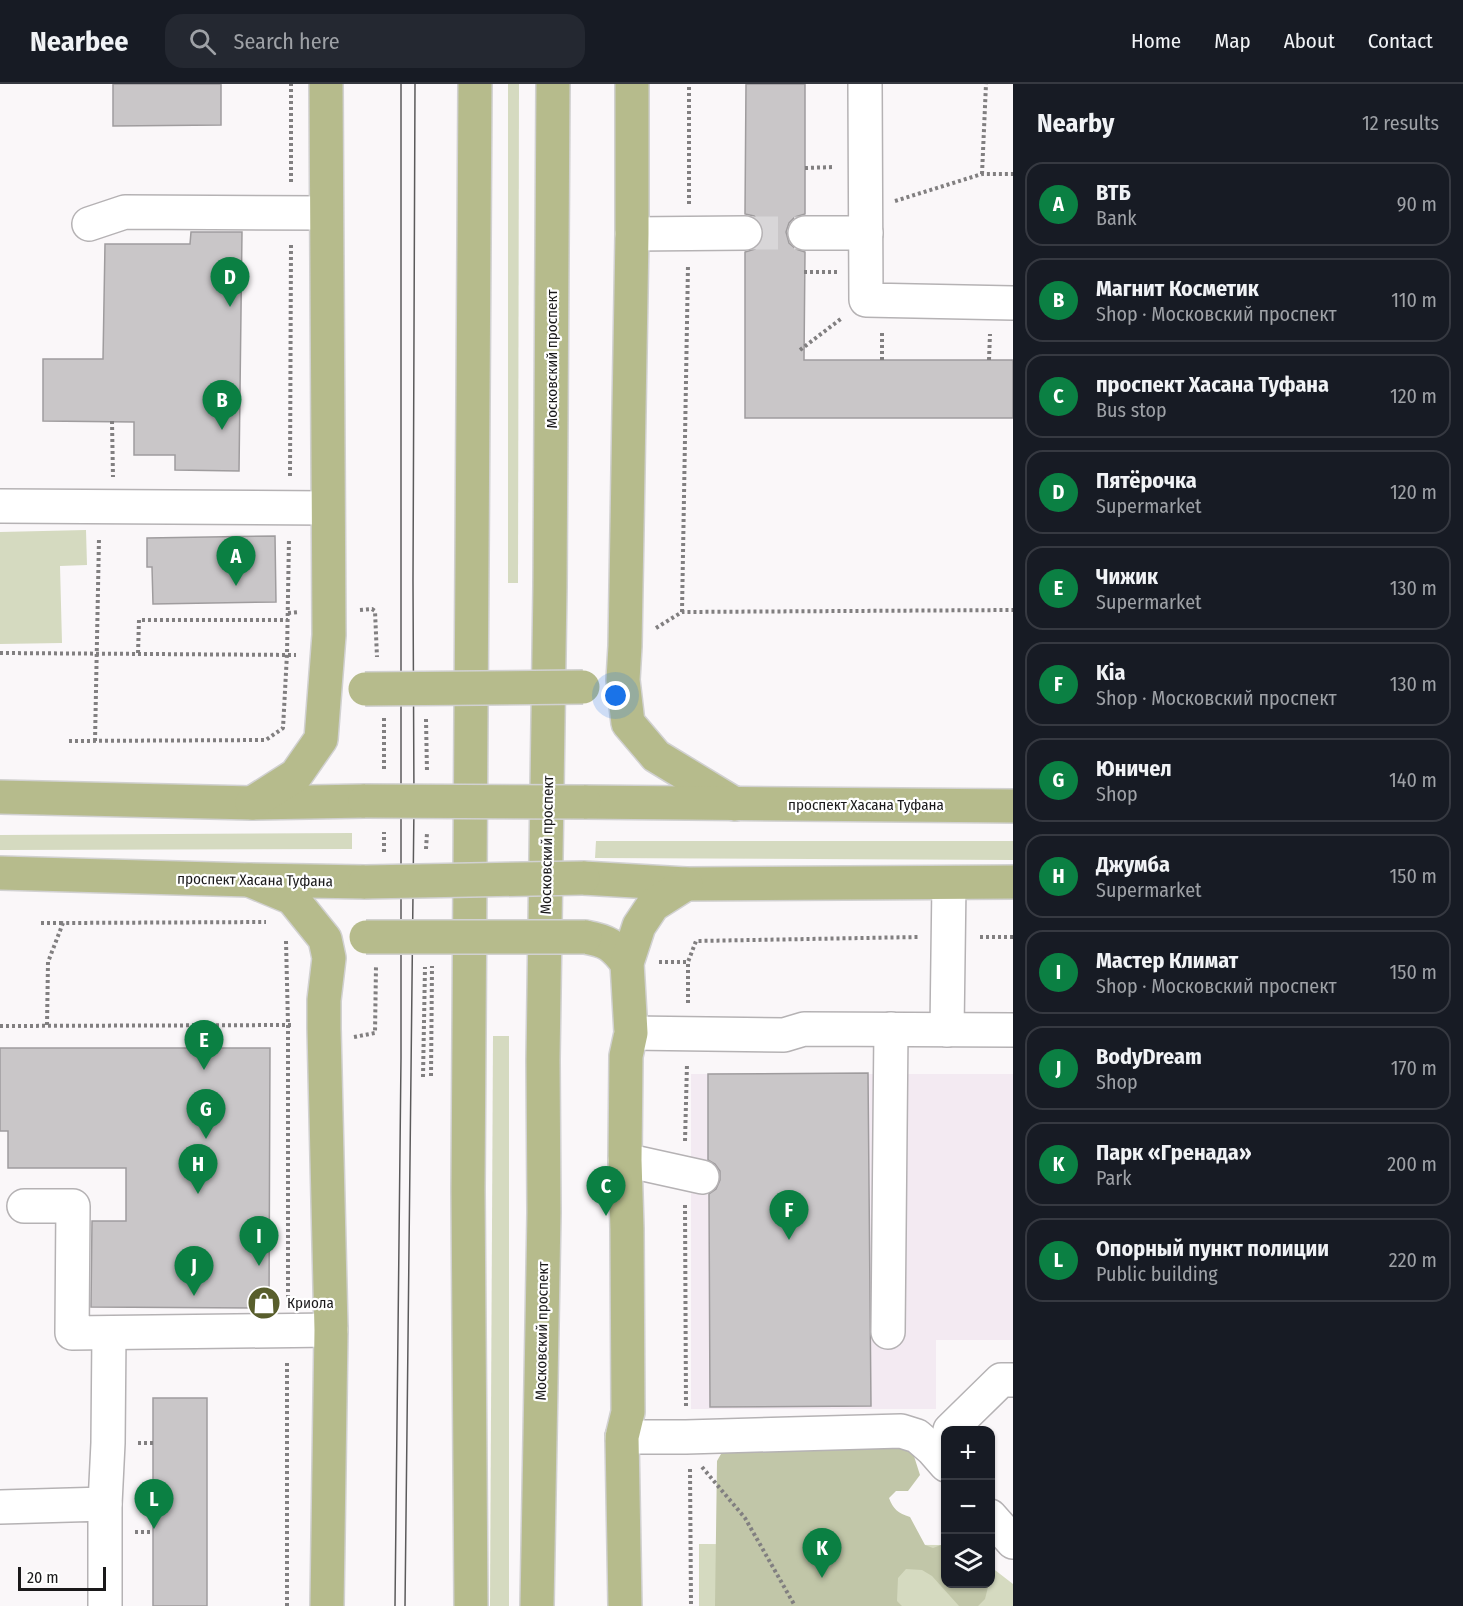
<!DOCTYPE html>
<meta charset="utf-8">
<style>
body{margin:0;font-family:"Fira Sans Condensed",sans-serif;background:#242831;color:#f1f3f6}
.controls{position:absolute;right:18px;bottom:18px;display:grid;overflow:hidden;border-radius:12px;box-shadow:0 2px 4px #0004}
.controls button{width:54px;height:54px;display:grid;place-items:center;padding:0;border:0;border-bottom:2px solid #363941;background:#171b24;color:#f1f3f6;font:30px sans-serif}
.scale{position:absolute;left:18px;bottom:15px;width:88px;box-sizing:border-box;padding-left:6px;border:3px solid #1a191a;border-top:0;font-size:16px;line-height:21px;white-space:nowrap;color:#1a191a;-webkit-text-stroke:4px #fff;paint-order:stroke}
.you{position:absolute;left:616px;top:612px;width:21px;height:21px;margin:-15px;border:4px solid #fff;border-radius:50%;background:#1a73e8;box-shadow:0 0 0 9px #1a73e833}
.badge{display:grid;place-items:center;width:39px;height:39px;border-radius:50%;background:#0b8043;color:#fff;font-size:20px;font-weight:700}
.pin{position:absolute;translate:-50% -50px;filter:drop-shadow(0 2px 3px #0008)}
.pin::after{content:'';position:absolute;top:32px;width:21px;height:18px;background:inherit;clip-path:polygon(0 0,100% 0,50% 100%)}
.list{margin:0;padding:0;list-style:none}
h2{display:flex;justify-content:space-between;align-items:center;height:78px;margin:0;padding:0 24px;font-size:26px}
h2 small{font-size:20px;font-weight:400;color:#9ea1a6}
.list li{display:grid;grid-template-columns:39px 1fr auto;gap:18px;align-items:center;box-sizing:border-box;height:84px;margin:0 12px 12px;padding:0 12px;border:2px solid #363941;border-radius:18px}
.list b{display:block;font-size:22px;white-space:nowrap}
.list p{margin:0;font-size:20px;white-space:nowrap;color:#9ea1a6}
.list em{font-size:20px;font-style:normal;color:#9ea1a6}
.icon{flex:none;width:33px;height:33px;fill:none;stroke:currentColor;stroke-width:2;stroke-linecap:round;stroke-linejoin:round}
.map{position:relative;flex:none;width:1013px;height:1522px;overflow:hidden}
header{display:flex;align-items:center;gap:36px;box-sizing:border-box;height:84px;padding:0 30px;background:#171b24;border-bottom:2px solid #363941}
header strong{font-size:28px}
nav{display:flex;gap:33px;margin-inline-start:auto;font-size:21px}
.search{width:420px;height:54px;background:#242831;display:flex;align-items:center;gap:15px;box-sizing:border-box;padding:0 21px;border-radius:18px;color:#9ea1a6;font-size:22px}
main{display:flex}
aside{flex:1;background:#171b24}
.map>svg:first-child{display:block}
.built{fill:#f3eaf2}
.green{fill:#d5dac0}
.forest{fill:#c1c6a8}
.building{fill:#c9c6c8;stroke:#9f9c9e;stroke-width:1.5}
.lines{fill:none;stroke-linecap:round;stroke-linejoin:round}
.minor-tunnel{stroke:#d8d6d8;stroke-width:33;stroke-dasharray:33 16;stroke-linecap:butt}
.minor-casing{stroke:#b5b2b4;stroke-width:36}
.major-casing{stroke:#d1d1d1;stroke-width:36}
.path{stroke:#817f80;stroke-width:4;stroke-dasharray:3 3;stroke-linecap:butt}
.minor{stroke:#fff;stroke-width:33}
.major{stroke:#b6bb8c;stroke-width:33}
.tram{stroke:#5b5a5b;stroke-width:1.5}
.major-bridge-casing{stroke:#d1d1d1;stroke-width:36;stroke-linecap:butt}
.major-bridge{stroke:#b6bb8c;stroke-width:33}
.labels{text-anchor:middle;stroke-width:4.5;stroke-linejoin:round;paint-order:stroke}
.street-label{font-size:15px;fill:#1a191a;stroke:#fff}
.poi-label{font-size:15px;fill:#1a191a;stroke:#fff;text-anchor:start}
</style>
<header>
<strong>Nearbee</strong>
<div class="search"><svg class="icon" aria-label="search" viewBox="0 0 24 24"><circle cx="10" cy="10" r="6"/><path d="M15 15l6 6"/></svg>Search here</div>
<nav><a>Home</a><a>Map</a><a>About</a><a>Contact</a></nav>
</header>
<main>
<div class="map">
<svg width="1013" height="1522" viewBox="0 0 1013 1522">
<rect width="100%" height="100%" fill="#faf7f9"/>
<!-- built -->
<polygon class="built" points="691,990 1013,990 1013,1256 936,1256 936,1325 691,1325"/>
<!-- green -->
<g class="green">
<polygon points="508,0 519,0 518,499 508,499"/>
<polygon points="86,446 87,481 60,482 62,559 0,560 0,448"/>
<polygon points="352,749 352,765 0,766 0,751"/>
<polygon points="596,757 1013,757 1013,776 595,774"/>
<polygon points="493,952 509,952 509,1522 490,1522"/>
<polygon points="699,1460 945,1461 946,1500 990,1500 991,1483 1013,1500 1013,1522 699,1522"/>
</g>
<!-- forest -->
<path class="forest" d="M890 1353 913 1369 920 1391 908 1407H896L889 1414C893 1425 898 1429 910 1433L925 1461 933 1464 941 1461 943 1442 945 1441 946 1500H986L988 1503 985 1515 978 1522H959L932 1492 922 1486 906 1485 898 1494 897 1517 902 1522H715L717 1377 725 1363Z"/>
<!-- building -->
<g class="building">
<polygon points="113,0 221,0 221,41 113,42"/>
<polygon points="746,0 805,0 805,130 795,133 789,139 786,148 789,159 796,165 805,168 804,276 1013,276 1013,334 745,334 745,168 755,165 761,159 764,149 761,139 754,132 745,130"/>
<polygon points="191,148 242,148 239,387 175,386 175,371 134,371 134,338 43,337 43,275 103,275 105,160 190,160"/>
<polygon points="275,452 276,518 153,520 152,483 147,483 147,454"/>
<polygon points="0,964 270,964 269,1224 91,1223 92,1137 126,1137 126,1084 8,1084 8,1047 0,1047"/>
<polygon points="868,989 871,1322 710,1323 709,1110 716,1105 720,1096 720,1087 715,1080 708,1076 708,990"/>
<rect x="153" y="1314" width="54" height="208"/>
</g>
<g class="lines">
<!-- minor-tunnel -->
<polyline class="minor-tunnel" points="745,149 805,149"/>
<defs>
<g id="minor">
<polyline points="865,0 866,216 1013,219"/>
<polyline points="89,140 125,128 326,129"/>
<polyline points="805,149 866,149"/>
<polyline points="632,150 745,149"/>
<polyline points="0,422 327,424"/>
<polyline points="947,946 949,799"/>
<polyline points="631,949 784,951 804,945 1013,946"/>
<polyline points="625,1076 702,1093"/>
<polyline points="24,1122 73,1122 72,1249 331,1246"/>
<polyline points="888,1248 891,945"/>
<polyline points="950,1346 1001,1296 1013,1296"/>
<polyline points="622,1353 686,1353 901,1347 917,1352 932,1365 946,1381"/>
<polyline points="105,1420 108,1359 109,1249"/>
<polyline points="0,1423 105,1420 105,1522"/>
<polyline points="990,1432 1013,1458"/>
</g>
<g id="major">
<polyline points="632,0 632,150 625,562 623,596 628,639 656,672 735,720"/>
<polyline points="0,713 252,719 365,717"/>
<polyline points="584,718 1013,722"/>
<polyline points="252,719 296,691 321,655 329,551 326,0"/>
<polyline points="0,789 249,796 365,798"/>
<polyline points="583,794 686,800 1013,798"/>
<polyline points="249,796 292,814 325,855 329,874 324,916 324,944 331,1246 327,1522"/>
<path d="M585 853C608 857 613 861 627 879"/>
<polyline points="471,1522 468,1106 475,0"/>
<polyline points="537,1522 544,1129 543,976 550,502 553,0"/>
<polyline points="625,1522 622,1353 628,1328 627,1145 625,1076 626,972 631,949 627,879 639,842 653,821 686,800"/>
</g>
</defs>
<!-- minor casing -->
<use href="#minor" class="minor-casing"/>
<!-- major casing -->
<use href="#major" class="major-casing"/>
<!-- path -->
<g class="path">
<polyline points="805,84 834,83"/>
<polyline points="982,90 986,0"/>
<polyline points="291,98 291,0"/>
<polyline points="895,117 982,90 1013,90"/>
<polyline points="689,120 689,0"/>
<polyline points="804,188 837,188"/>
<polyline points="800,266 842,234"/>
<polyline points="882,276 882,247"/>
<polyline points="989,276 990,250"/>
<polyline points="112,337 113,393"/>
<polyline points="290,392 291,160"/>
<polyline points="360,526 372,525 375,527 377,573"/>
<polyline points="682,528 688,181"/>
<polyline points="288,529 299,528"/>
<polyline points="656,544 682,528 1013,526"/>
<polyline points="0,569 296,571"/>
<polyline points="138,569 139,536 288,536"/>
<polyline points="384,634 384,687"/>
<polyline points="426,635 427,687"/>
<polyline points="69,657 266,656 283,644 287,570 289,454"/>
<polyline points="95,657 99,454"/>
<polyline points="426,765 427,749"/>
<polyline points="384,768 384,748"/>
<polyline points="41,839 63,839"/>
<polyline points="980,853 1013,853"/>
<polyline points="286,857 288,940 288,1215"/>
<polyline points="659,878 688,878 696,857 919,853"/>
<polyline points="688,919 688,878"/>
<polyline points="47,941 48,878 63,839 266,838"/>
<polyline points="0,942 294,941"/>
<polyline points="354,953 375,949 376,882"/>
<polyline points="431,992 432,882"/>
<polyline points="423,993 425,883"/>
<polyline points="685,1057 687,980"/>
<polyline points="685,1121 686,1324"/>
<polyline points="138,1359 153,1359"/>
<polyline points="702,1383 745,1434 795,1522"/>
<polyline points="690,1385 691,1522"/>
<polyline points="135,1448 152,1448"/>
<polyline points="287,1522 287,1277"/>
</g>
<!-- minor -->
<use href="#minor" class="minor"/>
<!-- major -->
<use href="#major" class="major"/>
<!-- tram -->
<g class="tram">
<polyline points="395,1522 401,974 401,0"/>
<polyline points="405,1522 414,721 413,497 415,0"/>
</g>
<defs>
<g id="major-bridge">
<polyline points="365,605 583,603"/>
<polyline points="365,717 584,718"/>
<polyline points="365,798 583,794"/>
<polyline points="366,853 585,853"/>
</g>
</defs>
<!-- major-bridge casing -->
<use href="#major-bridge" class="major-bridge-casing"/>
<!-- major-bridge -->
<use href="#major-bridge" class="major-bridge"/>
</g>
<!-- icons -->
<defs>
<symbol id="shop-disc" viewBox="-11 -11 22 22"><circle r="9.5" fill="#585e2c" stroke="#fff"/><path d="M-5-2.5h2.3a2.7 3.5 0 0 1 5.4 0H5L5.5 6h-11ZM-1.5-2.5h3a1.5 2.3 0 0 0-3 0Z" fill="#fff"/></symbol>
</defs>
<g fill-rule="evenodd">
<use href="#shop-disc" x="245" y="1200" width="38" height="38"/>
</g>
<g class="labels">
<!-- street labels -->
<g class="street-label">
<text transform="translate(552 275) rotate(-90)" y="5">Московский проспект</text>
<text x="866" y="726">проспект Хасана Туфана</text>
<text transform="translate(547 761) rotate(-89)" y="5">Московский проспект</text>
<text transform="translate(255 796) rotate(1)" y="5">проспект Хасана Туфана</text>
<text transform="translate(542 1247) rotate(-89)" y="5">Московский проспект</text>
</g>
<!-- poi labels -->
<g class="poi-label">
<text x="287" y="1224">Криола</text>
</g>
</g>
</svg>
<div class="controls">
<button>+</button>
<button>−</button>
<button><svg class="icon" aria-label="layers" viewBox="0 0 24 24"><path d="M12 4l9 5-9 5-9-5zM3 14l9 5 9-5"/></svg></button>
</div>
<div class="scale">20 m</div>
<div class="you"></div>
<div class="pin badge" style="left:236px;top:502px">A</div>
<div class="pin badge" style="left:222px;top:346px">B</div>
<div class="pin badge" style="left:606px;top:1132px">C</div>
<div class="pin badge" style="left:230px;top:223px">D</div>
<div class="pin badge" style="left:204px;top:986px">E</div>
<div class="pin badge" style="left:789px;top:1156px">F</div>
<div class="pin badge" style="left:206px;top:1055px">G</div>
<div class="pin badge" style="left:198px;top:1110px">H</div>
<div class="pin badge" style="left:259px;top:1182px">I</div>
<div class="pin badge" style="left:194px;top:1212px">J</div>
<div class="pin badge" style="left:822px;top:1494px">K</div>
<div class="pin badge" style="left:154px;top:1445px">L</div>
</div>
<aside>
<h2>Nearby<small>12 results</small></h2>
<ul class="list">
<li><span class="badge">A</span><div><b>ВТБ</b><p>Bank</p></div><em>90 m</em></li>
<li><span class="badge">B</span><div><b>Магнит Косметик</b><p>Shop · Московский проспект</p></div><em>110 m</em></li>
<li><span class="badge">C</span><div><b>проспект Хасана Туфана</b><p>Bus stop</p></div><em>120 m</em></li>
<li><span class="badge">D</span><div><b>Пятёрочка</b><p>Supermarket</p></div><em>120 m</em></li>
<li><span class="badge">E</span><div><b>Чижик</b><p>Supermarket</p></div><em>130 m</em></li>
<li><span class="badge">F</span><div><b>Kia</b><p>Shop · Московский проспект</p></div><em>130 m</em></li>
<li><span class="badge">G</span><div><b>Юничел</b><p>Shop</p></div><em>140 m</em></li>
<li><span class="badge">H</span><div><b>Джумба</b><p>Supermarket</p></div><em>150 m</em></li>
<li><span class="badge">I</span><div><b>Мастер Климат</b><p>Shop · Московский проспект</p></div><em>150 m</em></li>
<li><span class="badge">J</span><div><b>BodyDream</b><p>Shop</p></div><em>170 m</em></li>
<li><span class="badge">K</span><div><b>Парк «Гренада»</b><p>Park</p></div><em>200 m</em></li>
<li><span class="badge">L</span><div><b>Опорный пункт полиции</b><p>Public building</p></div><em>220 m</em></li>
</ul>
</aside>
</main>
